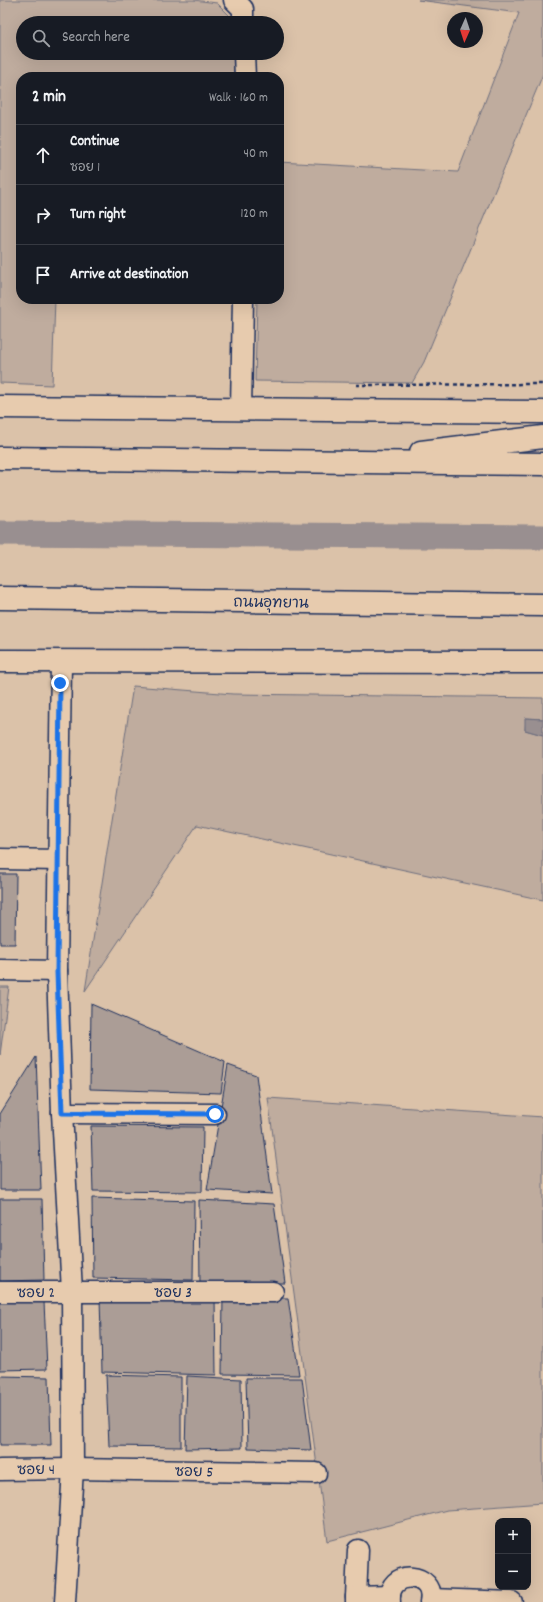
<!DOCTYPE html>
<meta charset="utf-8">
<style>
body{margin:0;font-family:Dekko,"Playpen Sans Thai",sans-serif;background:#242831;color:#f1f3f6}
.controls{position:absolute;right:12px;bottom:12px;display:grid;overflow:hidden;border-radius:8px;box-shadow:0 4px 16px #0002}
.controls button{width:36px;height:36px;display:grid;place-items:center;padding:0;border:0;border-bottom:1px solid #363941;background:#171b24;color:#f1f3f6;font:20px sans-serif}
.compass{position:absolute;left:447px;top:12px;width:36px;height:36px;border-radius:50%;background:#171b24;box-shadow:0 4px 16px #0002;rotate:183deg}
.stop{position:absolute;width:12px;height:12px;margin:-9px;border:3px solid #1a73e8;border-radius:50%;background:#fff}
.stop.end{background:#1a73e8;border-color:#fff;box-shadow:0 1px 4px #0008}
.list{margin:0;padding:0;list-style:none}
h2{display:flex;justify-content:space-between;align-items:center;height:52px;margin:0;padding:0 16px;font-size:17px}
h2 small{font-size:13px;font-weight:400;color:#9ea1a6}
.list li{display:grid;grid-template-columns:26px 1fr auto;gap:12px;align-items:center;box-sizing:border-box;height:60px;padding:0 16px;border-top:1px solid #363941}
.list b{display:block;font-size:15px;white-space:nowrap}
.list p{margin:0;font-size:13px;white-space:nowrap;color:#9ea1a6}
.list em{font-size:13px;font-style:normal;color:#9ea1a6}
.icon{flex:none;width:22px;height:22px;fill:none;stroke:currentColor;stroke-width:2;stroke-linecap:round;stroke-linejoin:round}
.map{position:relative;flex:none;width:543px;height:1602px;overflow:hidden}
.search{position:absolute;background:#171b24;box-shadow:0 4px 16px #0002;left:16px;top:16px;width:268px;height:44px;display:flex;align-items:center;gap:10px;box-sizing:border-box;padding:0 14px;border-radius:22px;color:#9ea1a6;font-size:15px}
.panel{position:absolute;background:#171b24;box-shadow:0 4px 16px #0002;left:16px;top:72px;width:268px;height:232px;border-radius:16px}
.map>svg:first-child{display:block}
.green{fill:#bfac9e;stroke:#6d6e7e}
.water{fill:#998f90;stroke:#67697c}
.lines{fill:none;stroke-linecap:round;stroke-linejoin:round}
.canal{stroke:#998f90;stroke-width:25}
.building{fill:#ab9d96;stroke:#1b2f5e}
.street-casing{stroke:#1b2f5e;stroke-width:23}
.secondary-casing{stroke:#1b2f5e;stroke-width:25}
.path{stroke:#1b2f5e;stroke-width:2.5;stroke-dasharray:4 3;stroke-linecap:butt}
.street{stroke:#e7cbae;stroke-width:20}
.secondary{stroke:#e7cbae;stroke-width:22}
.route{stroke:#1a73e8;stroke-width:5}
.labels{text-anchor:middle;stroke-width:3;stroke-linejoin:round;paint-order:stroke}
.street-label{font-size:15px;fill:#1b2f5e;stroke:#e7cbae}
</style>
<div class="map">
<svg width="543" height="1602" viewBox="0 0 543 1602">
<rect width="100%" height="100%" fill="#dbc2a9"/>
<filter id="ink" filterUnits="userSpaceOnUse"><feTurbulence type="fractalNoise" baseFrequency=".025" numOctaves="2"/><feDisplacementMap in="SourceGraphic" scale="8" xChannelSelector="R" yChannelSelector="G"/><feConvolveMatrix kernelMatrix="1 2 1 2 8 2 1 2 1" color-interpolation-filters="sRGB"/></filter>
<g filter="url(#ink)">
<!-- green -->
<g class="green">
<polygon points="0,0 194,0 217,3 234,20 234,23 23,23 23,53 234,53 234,77 21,77 21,299 55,299 52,385 0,383"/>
<polygon points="418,0 543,0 543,74 424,362 412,383 255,381 257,299 279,299 279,162 458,172 519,13"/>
<polygon points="133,686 233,694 543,698 543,719 526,718 525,730 543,735 543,900 197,825 85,991"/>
<polygon points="0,987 9,987 0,1055"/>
<polygon points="268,1098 543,1117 543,1503 447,1510 327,1541"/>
</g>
<!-- water -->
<polygon class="water" points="525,718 543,719 543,735 525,730"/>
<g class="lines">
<!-- canal -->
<polyline class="canal" points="0,533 543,537"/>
</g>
<!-- building -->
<g class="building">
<polygon points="0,874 16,874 15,944 0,944"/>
<polygon points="91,1004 225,1062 221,1093 90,1089"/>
<polygon points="36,1057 41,1190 0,1190 0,1114"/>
<polygon points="228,1065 256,1075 272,1194 207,1190"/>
<polygon points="91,1126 203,1127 202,1192 93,1191"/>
<polygon points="92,1198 194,1201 193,1280 93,1278"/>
<polygon points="0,1199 42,1199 44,1280 0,1281"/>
<polygon points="199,1200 274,1204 285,1283 200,1283"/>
<polygon points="223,1297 288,1298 299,1375 222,1374"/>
<polygon points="100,1298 215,1298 216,1375 102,1372"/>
<polygon points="0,1301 44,1302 47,1369 0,1370"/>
<polygon points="106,1375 181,1377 181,1447 109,1446"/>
<polygon points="0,1376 49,1377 51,1445 0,1445"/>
<polygon points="187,1376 241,1379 242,1448 185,1449"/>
<polygon points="246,1378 302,1378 311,1450 248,1448"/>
</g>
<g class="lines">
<defs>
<g id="street">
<polyline points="234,0 243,9 243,23"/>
<polyline points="244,53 245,77"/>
<polyline points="241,409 243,299"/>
<polyline points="61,662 57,971 62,1113 72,1291 73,1469 65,1602"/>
<polyline points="0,859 58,860"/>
<polyline points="0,970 57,971"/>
<polyline points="62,1113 215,1114"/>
<polyline points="0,1292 273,1292"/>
<polyline points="0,1470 73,1469 316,1473"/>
<polyline points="356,1597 358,1550"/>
<polyline points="431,1599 512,1602"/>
<polyline points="356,1602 356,1597 390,1596"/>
<path d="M390 1602C386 1567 437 1572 430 1602"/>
</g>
<g id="secondary">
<polyline points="0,407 543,412"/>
<polyline points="421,452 543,437"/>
<polyline points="0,458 543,464"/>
<polyline points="0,598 543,605"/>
<polyline points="0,661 543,662"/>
</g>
</defs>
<!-- street casing -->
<use href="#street" class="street-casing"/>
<!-- secondary casing -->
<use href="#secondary" class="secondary-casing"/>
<!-- path -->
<polyline class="path" points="356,385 543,384"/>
<!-- street -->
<use href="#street" class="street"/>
<!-- secondary -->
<use href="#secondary" class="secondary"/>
</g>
</g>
<g class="lines" filter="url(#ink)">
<!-- route -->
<polyline class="route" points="60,683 57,972 62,1113 215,1114"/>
</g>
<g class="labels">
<!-- street labels -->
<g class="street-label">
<text transform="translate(271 602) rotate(1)" y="5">ถนนอุทยาน</text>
<text transform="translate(36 1292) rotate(-1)" y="5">ซอย 2</text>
<text x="173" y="1297">ซอย 3</text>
<text transform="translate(36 1469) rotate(-1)" y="5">ซอย 4</text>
<text transform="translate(194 1471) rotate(1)" y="5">ซอย 5</text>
</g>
</g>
</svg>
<div class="controls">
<button>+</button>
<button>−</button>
</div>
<svg class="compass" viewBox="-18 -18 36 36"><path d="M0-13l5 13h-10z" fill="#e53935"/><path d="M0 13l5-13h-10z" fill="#9ea1a6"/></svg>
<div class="stop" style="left:215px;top:1114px"></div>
<div class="stop end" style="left:60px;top:683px"></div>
<div class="search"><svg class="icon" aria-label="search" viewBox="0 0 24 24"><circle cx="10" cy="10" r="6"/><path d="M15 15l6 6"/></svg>Search here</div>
<section class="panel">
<h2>2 min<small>Walk · 160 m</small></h2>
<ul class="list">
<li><svg class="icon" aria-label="ahead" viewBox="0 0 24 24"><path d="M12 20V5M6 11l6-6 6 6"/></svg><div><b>Continue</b><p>ซอย 1</p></div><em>40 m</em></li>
<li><svg class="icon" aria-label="right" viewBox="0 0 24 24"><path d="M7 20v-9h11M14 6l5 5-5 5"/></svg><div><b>Turn right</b></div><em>120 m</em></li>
<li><svg class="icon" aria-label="arrive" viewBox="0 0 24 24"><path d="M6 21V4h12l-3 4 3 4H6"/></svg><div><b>Arrive at destination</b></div></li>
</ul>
</section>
</div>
